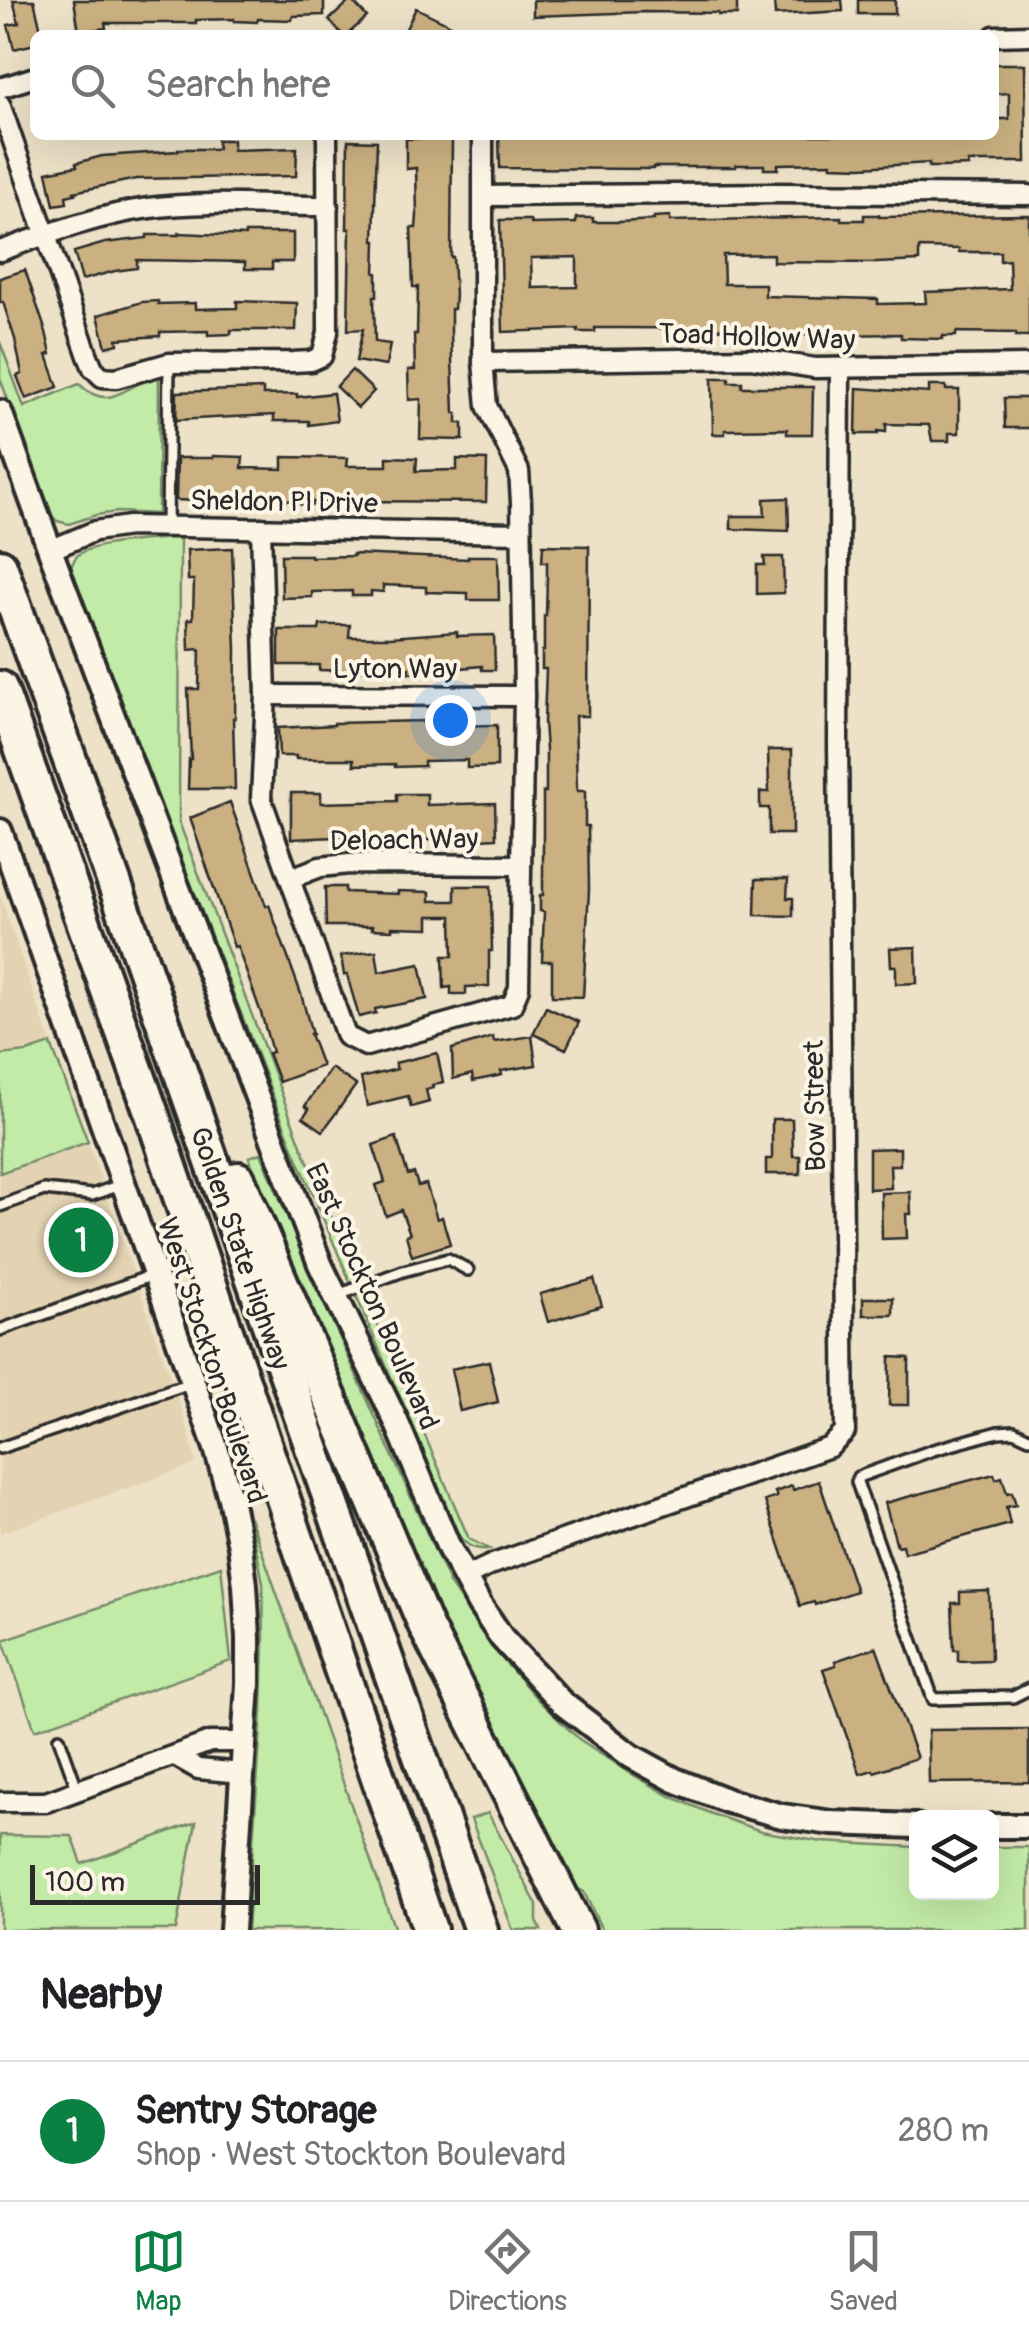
<!DOCTYPE html>
<meta charset="utf-8">
<style>
body{margin:0;font-family:Pangolin,sans-serif;background:#f6f6f6;color:#202124}
.controls{position:absolute;right:30px;bottom:30px;display:grid;overflow:hidden;border-radius:15px;box-shadow:0 10px 40px #0002}
.controls button{width:90px;height:90px;display:grid;place-items:center;padding:0;border:0;border-bottom:2px solid #e0e0e0;background:#fff;color:#202124;font:50px sans-serif}
.scale{position:absolute;left:30px;bottom:25px;width:230px;box-sizing:border-box;padding-left:10px;border:5px solid #2b2b2b;border-top:0;font-size:28px;line-height:35px;white-space:nowrap;color:#2b2b2b;-webkit-text-stroke:8px #fcf5e5;paint-order:stroke}
.you{position:absolute;left:450px;top:720px;width:35px;height:35px;margin:-25px;border:8px solid #fff;border-radius:50%;background:#1a73e8;box-shadow:0 0 0 15px #1a73e833}
.badge{display:grid;place-items:center;width:65px;height:65px;border-radius:50%;background:#0b8043;color:#fff;font-size:32px;font-weight:700}
.pin{position:absolute;translate:-50% -50%;border:5px solid #fff;box-shadow:0 2px 10px #0006}
.list{margin:0;padding:0;list-style:none}
h2{display:flex;justify-content:space-between;align-items:center;height:130px;margin:0;padding:0 40px;font-size:42px}
h2 small{font-size:32px;font-weight:400;color:#757577}
.list li{display:grid;grid-template-columns:65px 1fr auto;gap:30px;align-items:center;box-sizing:border-box;height:140px;padding:0 40px;border-top:2px solid #e0e0e0}
.list b{display:block;font-size:38px;white-space:nowrap}
.list p{margin:0;font-size:32px;white-space:nowrap;color:#757577}
.list em{font-size:32px;font-style:normal;color:#757577}
.icon{flex:none;width:55px;height:55px;fill:none;stroke:currentColor;stroke-width:2;stroke-linecap:round;stroke-linejoin:round}
.map{position:relative;flex:none;width:1029px;height:1930px;overflow:hidden}
.search{position:absolute;background:#fff;box-shadow:0 10px 40px #0002;left:30px;right:30px;top:30px;height:110px;display:flex;align-items:center;gap:25px;box-sizing:border-box;padding:0 35px;border-radius:15px;color:#757577;font-size:38px}
.sheet{height:270px;background:#fff}
nav{display:flex;justify-content:space-around;align-items:center;box-sizing:border-box;height:140px;border-top:2px solid #e0e0e0;background:#fff;font-size:28px;color:#757577}
nav a{display:grid;justify-items:center;gap:5px}
nav .on{color:#0b8043}
.map>svg:first-child{display:block}
.built{fill:#e3d3b2}
.green{fill:#c2eba7;stroke:#768b69;stroke-width:2.5}
.building{fill:#cbb181;stroke:#2b2b2b;stroke-width:2.5;fill-rule:evenodd}
.lines{fill:none;stroke-linecap:round;stroke-linejoin:round}
.service-casing{stroke:#2b2b2b;stroke-width:16}
.minor-casing{stroke:#2b2b2b;stroke-width:25}
.tertiary-casing{stroke:#2b2b2b;stroke-width:30}
.motorway-casing{stroke:#2b2b2b;stroke-width:40}
.service{stroke:#fcf5e5;stroke-width:9}
.minor{stroke:#fcf5e5;stroke-width:18}
.tertiary{stroke:#fcf5e5;stroke-width:22}
.motorway{stroke:#fcf5e5;stroke-width:32}
.labels{text-anchor:middle;stroke-width:8;stroke-linejoin:round;paint-order:stroke}
.street-label{font-size:28px;fill:#2b2b2b;stroke:#fcf5e5}
</style>
<div class="map">
<svg width="1029" height="1930" viewBox="0 0 1029 1930">
<rect width="100%" height="100%" fill="#ede1c7"/>
<filter id="ink" filterUnits="userSpaceOnUse"><feTurbulence type="fractalNoise" baseFrequency=".01" numOctaves="2"/><feDisplacementMap in="SourceGraphic" scale="20" xChannelSelector="R" yChannelSelector="G"/><feConvolveMatrix kernelMatrix="1 2 1 2 8 2 1 2 1" color-interpolation-filters="sRGB"/></filter>
<g filter="url(#ink)">
<!-- built -->
<g class="built">
<polygon points="0,896 51,1044 27,1052 0,1055"/>
<polygon points="88,1142 187,1425 196,1464 0,1533 0,1173"/>
</g>
<!-- green -->
<g class="green">
<path d="M0 342 24 407 79 384C112 415 125 382 159 377L158 514 118 512 96 515 69 524 57 521 49 513 0 378Z"/>
<path d="M180 538 179 822 301 1145 469 1539 489 1549C475 1550 468 1547 459 1536L293 1148 70 571C72 565 73 560 77 556 90 542 159 539 180 538Z"/>
<polygon points="51,1044 88,1142 0,1173 0,1055 27,1052"/>
<polygon points="261,1153 307,1264 450,1585 492,1647 539,1701 579,1739 630,1773 670,1796 712,1814 761,1831 822,1842 916,1847 916,1892 992,1892 992,1847 1029,1847 1029,1930 602,1930 584,1892 570,1885 522,1798 338,1398 249,1157"/>
<polygon points="250,1517 395,1930 247,1930 262,1712 264,1642 263,1583"/>
<polygon points="221,1566 231,1661 35,1730 3,1640"/>
<polygon points="488,1813 537,1905 537,1921 541,1930 513,1930 471,1819"/>
<polygon points="196,1822 176,1930 0,1930 0,1835 72,1836 82,1864"/>
</g>
<!-- building -->
<g class="building">
<polygon points="13,0 34,0 42,35 35,35 35,44 14,49 8,25 19,23"/>
<polygon points="74,0 324,0 324,15 293,16 292,20 258,19 257,22 234,21 234,19 196,20 196,23 105,23 106,28 79,32"/>
<polygon points="351,0 367,17 347,35 343,35 329,20"/>
<polygon points="533,0 737,0 737,15 718,15 718,13 645,12 533,16"/>
<polygon points="774,0 842,0 843,11 775,15"/>
<rect x="858" y="0" width="37" height="14"/>
<polygon points="416,8 451,25 446,35 403,35"/>
<polygon points="995,64 1025,64 1026,162 968,162 969,166 942,167 929,167 929,163 861,167 831,166 831,163 778,164 778,169 764,169 764,165 736,165 736,167 653,167 653,169 500,168 499,135 995,135 995,119 1009,119 1009,93 995,94"/>
<polygon points="452,138 451,257 453,257 455,294 454,309 451,309 451,333 454,413 457,413 457,423 463,423 463,440 420,439 421,399 409,400 408,370 415,370 414,334 417,334 418,287 413,287 411,228 416,228 417,215 416,168 406,169 406,139"/>
<polygon points="217,140 233,140 233,150 297,148 296,176 136,179 74,192 75,194 66,196 67,203 54,205 47,172 77,166 76,163 102,156 178,151 178,149 218,149"/>
<polygon points="348,140 377,141 374,241 376,241 375,273 377,273 377,296 374,296 375,342 390,344 386,366 356,361 363,329 348,330 350,229 347,229"/>
<path d="M864 215H879V217L1029 215V336H1016V333L956 332V336H943V339L901 338V334L839 335V337H825V334L788 335V332H770V329L621 328H595V332H578V329L503 332 500 220H530L531 224 576 223V218H593V222H619L654 220V217L670 216V221L841 217V220H864ZM919 248 959 249V252H1000V261L1009 260 1010 289 925 292 926 303 878 304V299L765 296V284H724L723 255 773 254V262L877 263 919 261ZM577 257V287L532 288 531 258Z"/>
<polygon points="179,233 245,236 245,233 293,233 293,262 272,262 272,269 245,269 245,262 137,260 137,268 115,271 82,280 74,252 105,243 147,238 147,235 179,235"/>
<polygon points="25,270 46,332 51,354 47,355 58,387 26,399 17,376 22,374 15,339 3,302 0,303 0,278"/>
<polygon points="158,301 158,304 195,303 195,309 237,308 237,301 297,303 296,330 231,330 231,334 208,335 208,331 160,332 160,336 117,339 118,344 106,347 98,315 142,302"/>
<polygon points="352,370 374,391 358,408 336,387"/>
<polygon points="712,378 729,378 729,382 742,382 742,387 813,387 812,434 787,434 787,429 725,430 725,434 713,434"/>
<polygon points="929,386 946,386 946,390 959,390 959,433 949,433 949,441 932,441 929,425 886,424 886,432 878,431 878,434 856,434 857,388 929,393"/>
<polygon points="263,389 263,395 297,394 297,397 333,393 337,421 309,425 309,421 274,421 274,415 176,420 177,392"/>
<polygon points="1004,398 1029,398 1029,428 1005,428"/>
<polygon points="213,456 243,457 242,468 283,469 283,457 348,458 347,466 387,466 387,457 417,458 416,471 457,470 457,459 487,460 486,502 347,501 347,503 312,502 312,505 296,504 296,501 282,500 282,498 258,498 258,504 176,500 177,458 213,458"/>
<polygon points="788,498 789,531 731,529 731,516 765,516 764,499"/>
<polygon points="543,545 589,546 588,716 575,716 577,791 585,791 585,826 588,826 589,890 583,997 552,996 552,961 542,961 544,912 540,911 540,895 543,895 543,792 546,792 546,750 544,722 546,669 542,669 542,651 544,651 544,616 546,616 547,576 547,562 542,562"/>
<polygon points="232,548 236,649 235,718 233,718 235,789 188,789 189,759 191,759 188,689 199,689 200,649 189,650 188,619 193,619 194,580 188,580 187,550"/>
<polygon points="353,554 468,559 468,556 498,556 499,600 468,600 468,593 426,592 426,587 383,585 383,592 371,591 371,596 352,596 352,591 312,592 312,597 282,598 281,555 311,555 311,557 353,556"/>
<polygon points="764,557 783,557 784,593 757,594 757,565 765,565"/>
<polygon points="320,625 350,625 349,637 390,637 457,632 457,636 494,635 495,670 482,670 482,666 409,673 409,668 352,671 319,670 319,665 279,665 279,630 319,630"/>
<polygon points="423,721 423,723 446,722 446,726 497,725 497,767 467,768 467,760 424,761 424,766 395,767 395,764 354,765 354,759 296,759 296,756 279,756 278,728 334,725 334,723"/>
<polygon points="768,750 792,750 792,834 769,834 769,808 760,808 760,792 769,792"/>
<polygon points="291,793 321,793 321,803 397,801 397,794 427,794 427,805 495,803 496,838 446,841 361,836 291,839"/>
<polygon points="230,802 266,906 269,905 301,994 312,1034 310,1034 322,1066 279,1082 268,1053 272,1052 261,1013 237,946 234,947 190,818"/>
<polygon points="756,879 788,879 787,898 793,898 793,916 755,915"/>
<polygon points="455,886 491,886 492,951 489,951 489,986 466,987 466,994 451,994 451,987 444,988 443,956 453,956 452,916 429,916 429,928 392,927 392,930 372,929 373,926 326,926 325,887 345,887 345,892 398,894 398,891 430,892 430,901 455,901"/>
<polygon points="916,947 917,983 896,984 896,966 891,966 890,948"/>
<polygon points="376,951 379,972 420,964 427,999 375,1009 376,1013 359,1017 347,975 344,975 341,956"/>
<polygon points="546,1007 579,1022 566,1049 533,1034"/>
<polygon points="532,1036 536,1065 501,1071 502,1075 473,1081 472,1074 453,1079 452,1049 493,1037 494,1042"/>
<polygon points="437,1053 443,1082 432,1085 433,1088 426,1090 429,1102 411,1107 408,1096 367,1106 361,1078 397,1069 395,1063"/>
<polygon points="331,1068 356,1085 323,1131 303,1117 309,1109 305,1106"/>
<polygon points="772,1119 792,1119 793,1156 800,1156 800,1174 766,1174 766,1159 772,1159"/>
<polygon points="396,1137 408,1175 414,1173 418,1186 426,1184 437,1219 442,1217 450,1244 412,1256 406,1235 410,1234 401,1210 386,1216 376,1185 385,1182 373,1145"/>
<polygon points="900,1148 900,1165 890,1165 891,1188 869,1189 869,1149"/>
<polygon points="910,1192 911,1214 906,1214 907,1238 882,1239 881,1193"/>
<polygon points="594,1279 602,1306 548,1322 540,1294"/>
<rect x="863" y="1298" width="30" height="17"/>
<polygon points="890,1357 909,1358 909,1405 889,1405"/>
<polygon points="489,1361 498,1402 460,1411 451,1369"/>
<polygon points="994,1474 996,1479 1002,1477 1007,1493 1012,1492 1016,1505 1006,1507 1010,1524 904,1553 902,1545 897,1546 885,1503"/>
<polygon points="819,1481 856,1591 815,1605 814,1602 800,1606 765,1501 777,1497 775,1492 792,1486 793,1490"/>
<polygon points="989,1591 991,1660 958,1661 958,1650 954,1650 952,1603 960,1603 960,1592"/>
<polygon points="876,1647 917,1758 874,1772 873,1770 860,1774 823,1669 836,1665 835,1661"/>
<polygon points="1029,1729 1029,1782 929,1783 928,1730"/>
</g>
<g class="lines">
<defs>
<g id="service">
<polyline points="167,526 169,363"/>
<polyline points="0,1206 44,1190 92,1195 120,1185"/>
<polyline points="338,1295 403,1271 448,1259 468,1270"/>
<polyline points="0,1330 153,1275"/>
<polyline points="1029,1438 1014,1431 998,1432 933,1450 858,1477 857,1482 933,1699 1013,1697 1029,1689"/>
<polyline points="0,1448 190,1383"/>
<polyline points="59,1738 78,1791"/>
</g>
<g id="minor">
<polyline points="994,36 1029,35"/>
<polyline points="0,88 35,77"/>
<polyline points="0,104 88,356 93,368 102,377 116,378 169,363 293,362 311,361 322,356 328,332 327,135"/>
<polyline points="485,196 773,193 1029,195"/>
<path d="M0 251C48 234 98 215 149 208 207 200 269 206 328 206"/>
<polyline points="483,362 751,358 815,368 1029,365"/>
<polyline points="261,528 266,695 261,798 346,1036 366,1046 512,1005 519,988 524,696 521,502 519,471 487,406 483,362 483,135"/>
<polyline points="50,550 95,531 129,526 521,533"/>
<polyline points="266,695 524,696"/>
<polyline points="291,878 320,867 349,864 521,865"/>
<polyline points="463,1578 493,1564 830,1447 845,1432 838,743 840,368"/>
<polyline points="175,1756 198,1769 242,1773"/>
<polyline points="0,1802 46,1802 210,1742 244,1742"/>
</g>
<g id="tertiary">
<polyline points="0,412 50,550 320,1264 396,1421 449,1548 479,1604 502,1638 562,1703 631,1756 675,1780 728,1801 782,1816 832,1823 916,1826"/>
<polyline points="0,831 216,1448 230,1498 240,1546 245,1585 248,1638 248,1684 232,1930"/>
<polyline points="992,1826 1029,1826"/>
</g>
<g id="motorway">
<polyline points="0,566 115,885 481,1930"/>
<polyline points="0,688 153,1117 430,1930"/>
<polyline points="238,1179 425,1625 578,1930"/>
</g>
</defs>
<!-- service casing -->
<use href="#service" class="service-casing"/>
<!-- minor casing -->
<use href="#minor" class="minor-casing"/>
<!-- tertiary casing -->
<use href="#tertiary" class="tertiary-casing"/>
<!-- motorway casing -->
<use href="#motorway" class="motorway-casing"/>
<!-- service -->
<use href="#service" class="service"/>
<!-- minor -->
<use href="#minor" class="minor"/>
<!-- tertiary -->
<use href="#tertiary" class="tertiary"/>
<!-- motorway -->
<use href="#motorway" class="motorway"/>
</g>
</g>
<g class="labels">
<!-- street labels -->
<g class="street-label">
<text transform="translate(757 336) rotate(2)" y="10">Toad Hollow Way</text>
<text transform="translate(284 501) rotate(1)" y="10">Sheldon Pl Drive</text>
<text x="395" y="678">Lyton Way</text>
<text transform="translate(404 839) rotate(-1)" y="10">Deloach Way</text>
<text transform="translate(814 1106) rotate(-91)" y="10">Bow Street</text>
<text transform="translate(241 1248) rotate(71)" y="10">Golden State Highway</text>
<text transform="translate(373 1296) rotate(66)" y="10">East Stockton Boulevard</text>
<text transform="translate(213 1360) rotate(72)" y="10">West Stockton Boulevard</text>
</g>
</g>
</svg>
<div class="controls">
<button><svg class="icon" aria-label="layers" viewBox="0 0 24 24"><path d="M12 4l9 5-9 5-9-5zM3 14l9 5 9-5"/></svg></button>
</div>
<div class="scale">100 m</div>
<div class="you"></div>
<div class="pin badge" style="left:81px;top:1240px">1</div>
<div class="search"><svg class="icon" aria-label="search" viewBox="0 0 24 24"><circle cx="10" cy="10" r="6"/><path d="M15 15l6 6"/></svg>Search here</div>
</div>
<section class="sheet">
<h2>Nearby<small></small></h2>
<ul class="list">
<li><span class="badge">1</span><div><b>Sentry Storage</b><p>Shop · West Stockton Boulevard</p></div><em>280 m</em></li>
</ul>
</section>
<nav>
<a class="on"><svg class="icon" aria-label="map" viewBox="0 0 24 24"><path d="M3 6l6-2 6 2 6-2v14l-6 2-6-2-6 2zM9 4v14M15 6v14"/></svg>Map</a>
<a><svg class="icon" aria-label="directions" viewBox="0 0 24 24"><path d="M12 3l9 9-9 9-9-9zM9 14v-3h6M13 9l2 2-2 2"/></svg>Directions</a>
<a><svg class="icon" aria-label="saved" viewBox="0 0 24 24"><path d="M7 4h10v16l-5-4-5 4z"/></svg>Saved</a>
</nav>
